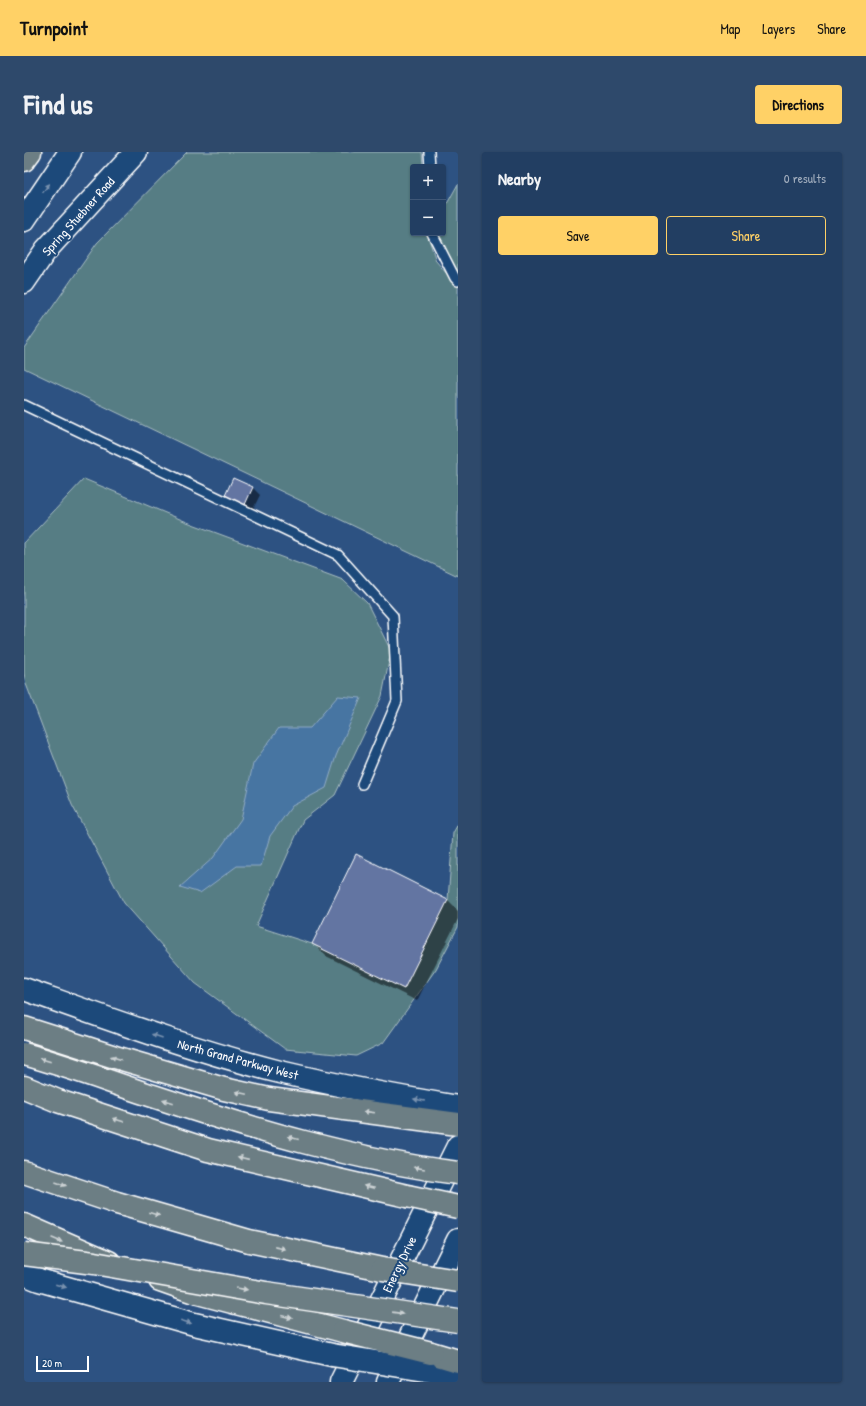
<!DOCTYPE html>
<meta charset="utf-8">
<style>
body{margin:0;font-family:"Patrick Hand",sans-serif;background:#2e496b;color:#f1f3f6}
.controls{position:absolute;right:12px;top:12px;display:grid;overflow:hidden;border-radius:4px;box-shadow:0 1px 3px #0004}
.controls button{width:36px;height:36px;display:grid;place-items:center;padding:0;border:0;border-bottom:1px solid #3f5777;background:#223e62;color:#f1f3f6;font:20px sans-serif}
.scale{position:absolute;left:12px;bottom:10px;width:53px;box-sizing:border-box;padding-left:4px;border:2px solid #fff;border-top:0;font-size:11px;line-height:14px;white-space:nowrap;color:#fff;-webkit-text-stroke:3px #1f4a7a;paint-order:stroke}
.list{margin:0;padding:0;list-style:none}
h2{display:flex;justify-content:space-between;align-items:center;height:52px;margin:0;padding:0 16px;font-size:17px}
h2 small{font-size:13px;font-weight:400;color:#a2aebe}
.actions{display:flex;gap:8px;padding:12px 16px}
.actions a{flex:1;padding:9px 0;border:1px solid #ffd166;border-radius:4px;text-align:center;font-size:14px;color:#ffd166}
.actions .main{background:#ffd166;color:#111}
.map{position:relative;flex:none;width:434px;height:1230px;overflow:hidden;border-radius:4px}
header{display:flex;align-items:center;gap:24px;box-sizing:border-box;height:56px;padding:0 20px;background:#ffd166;color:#111}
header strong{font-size:19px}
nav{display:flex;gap:22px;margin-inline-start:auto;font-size:14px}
.intro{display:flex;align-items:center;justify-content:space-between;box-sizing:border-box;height:96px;padding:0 24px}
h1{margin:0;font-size:28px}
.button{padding:10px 18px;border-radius:4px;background:#ffd166;color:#111;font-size:14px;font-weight:700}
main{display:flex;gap:24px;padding:0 24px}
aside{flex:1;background:#223e62;border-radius:4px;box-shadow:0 1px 3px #0004}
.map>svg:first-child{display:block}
.green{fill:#567d84;stroke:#aabec2}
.water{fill:#4774a2;stroke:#91acc7}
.shadow{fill:#0007}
.building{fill:#6474a2;stroke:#fff}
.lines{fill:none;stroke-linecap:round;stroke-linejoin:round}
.service-casing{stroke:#fff;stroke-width:12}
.tertiary-casing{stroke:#fff;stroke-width:25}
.secondary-casing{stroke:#fff;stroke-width:25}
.motorway-casing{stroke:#fff;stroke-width:25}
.service{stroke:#1f4a7a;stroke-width:9}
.tertiary{stroke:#1f4a7a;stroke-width:22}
.secondary{stroke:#1f4a7a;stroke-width:22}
.motorway{stroke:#6c7e84;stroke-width:22}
.secondary-bridge-casing{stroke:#fff;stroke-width:25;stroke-linecap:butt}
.motorway-bridge-casing{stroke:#fff;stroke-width:25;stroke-linecap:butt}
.secondary-bridge{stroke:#1f4a7a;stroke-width:22}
.motorway-bridge{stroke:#6c7e84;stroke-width:22}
.oneway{fill:#7992af}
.oneway2{fill:#ccd2d4}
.labels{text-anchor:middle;stroke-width:4;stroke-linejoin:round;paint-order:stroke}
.street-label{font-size:13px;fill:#fff;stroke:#1f4a7a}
</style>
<header>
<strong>Turnpoint</strong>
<nav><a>Map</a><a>Layers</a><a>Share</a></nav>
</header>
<div class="intro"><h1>Find us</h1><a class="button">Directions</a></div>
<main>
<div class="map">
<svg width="434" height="1230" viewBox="0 0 434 1230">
<rect width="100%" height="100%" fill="#2d5282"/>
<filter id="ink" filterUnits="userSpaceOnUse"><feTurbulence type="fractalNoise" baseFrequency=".025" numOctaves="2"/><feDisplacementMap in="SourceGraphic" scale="8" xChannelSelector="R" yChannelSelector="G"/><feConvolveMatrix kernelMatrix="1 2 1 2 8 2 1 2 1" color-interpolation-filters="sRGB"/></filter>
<g filter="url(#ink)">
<!-- green -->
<g class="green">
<polygon points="163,0 398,0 399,15 389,15 389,81 403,81 412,109 434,135 434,424 0,216 0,196 73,91"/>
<polygon points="434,32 434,122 421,103 414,81 419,81 419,59"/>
<polygon points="60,327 163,370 319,428 343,451 367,499 358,544 311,643 279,668 232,774 288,792 380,837 424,748 429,681 434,672 434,775 412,817 359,891 332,904 261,897 171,831 100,751 48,653 2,532 0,521 0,391"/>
</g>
<!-- water -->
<polygon class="water" points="314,544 337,546 312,604 302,636 268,654 246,684 237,714 213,714 176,741 156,735 189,706 217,667 229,612 255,576 286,576"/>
<!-- shadow -->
<g class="shadow">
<polygon points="210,327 229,336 236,343 226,363 207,355"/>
<polygon points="333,703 424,749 434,759 434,767 393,849 302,804 289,791"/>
</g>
<!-- building -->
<g class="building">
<polygon points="209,326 229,335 219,357 199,348"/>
<polygon points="332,702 424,748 380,837 288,792"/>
</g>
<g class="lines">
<defs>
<g id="service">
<polyline points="405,0 406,15"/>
<polyline points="408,81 431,126 434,129"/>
<polyline points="0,253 314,403 369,464 373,549 338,632"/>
</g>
<g id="tertiary">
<polyline points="317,1230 434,994"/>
<polyline points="364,1230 434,1088"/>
</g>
<g id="secondary">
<polyline points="0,68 46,0"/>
<polyline points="0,130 22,98 112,0"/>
<path d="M0 837C85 867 169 898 256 920 315 934 374 945 434 955"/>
<polyline points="0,1122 15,1128 170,1172 308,1203"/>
<polyline points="401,1218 434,1223"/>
</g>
<g id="motorway">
<polyline points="0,8 6,0"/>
<polyline points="0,876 91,905 200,937 245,947 434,972"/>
<polyline points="0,935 34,949 184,998 383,1044"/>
<polyline points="0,1020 93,1051 225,1089 358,1117"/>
<polyline points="0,1073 85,1110"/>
<polyline points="136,1128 170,1140 319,1179"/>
<polyline points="407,1201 434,1209"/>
</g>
</defs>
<!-- service casing -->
<use href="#service" class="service-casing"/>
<!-- tertiary casing -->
<use href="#tertiary" class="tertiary-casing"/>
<!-- secondary casing -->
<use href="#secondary" class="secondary-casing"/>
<!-- motorway casing -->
<use href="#motorway" class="motorway-casing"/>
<!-- service -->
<use href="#service" class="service"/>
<!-- tertiary -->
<use href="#tertiary" class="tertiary"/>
<!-- secondary -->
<use href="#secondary" class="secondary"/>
<!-- motorway -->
<use href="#motorway" class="motorway"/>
<defs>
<polyline id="secondary-bridge" points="308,1203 401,1218"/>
<g id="motorway-bridge">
<path d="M0 902C44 914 86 930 129 944 228 977 331 1008 434 1021"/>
<polyline points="383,1044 434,1055"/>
<polyline points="0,1102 70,1111 242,1141 434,1169"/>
<polyline points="358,1117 434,1129"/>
<polyline points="319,1179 407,1201"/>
</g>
</defs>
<!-- secondary-bridge casing -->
<use href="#secondary-bridge" class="secondary-bridge-casing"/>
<!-- motorway-bridge casing -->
<use href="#motorway-bridge" class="motorway-bridge-casing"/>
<!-- secondary-bridge -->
<use href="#secondary-bridge" class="secondary-bridge"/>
<!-- motorway-bridge -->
<use href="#motorway-bridge" class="motorway-bridge"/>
</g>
<!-- one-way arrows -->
<defs><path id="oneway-solid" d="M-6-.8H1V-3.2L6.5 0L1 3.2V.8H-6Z"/></defs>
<g class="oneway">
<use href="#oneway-solid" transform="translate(22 36) rotate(-55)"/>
<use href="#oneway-solid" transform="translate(133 884) rotate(-161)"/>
<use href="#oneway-solid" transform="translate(395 948) rotate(-170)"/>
<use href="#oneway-solid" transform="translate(37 1134) rotate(16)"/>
<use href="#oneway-solid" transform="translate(162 1170) rotate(16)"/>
</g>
<g class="oneway2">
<use href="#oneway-solid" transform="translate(92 906) rotate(-163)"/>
<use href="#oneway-solid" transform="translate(21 908) rotate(-164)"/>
<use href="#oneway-solid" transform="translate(217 941) rotate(-168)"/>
<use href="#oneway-solid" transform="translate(144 949) rotate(-163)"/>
<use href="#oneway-solid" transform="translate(345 960) rotate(-173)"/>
<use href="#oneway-solid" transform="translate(94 968) rotate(-162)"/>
<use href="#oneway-solid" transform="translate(269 986) rotate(-165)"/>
<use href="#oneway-solid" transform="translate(219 1006) rotate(-167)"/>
<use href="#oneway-solid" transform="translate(395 1016) rotate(-171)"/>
<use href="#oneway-solid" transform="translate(37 1032) rotate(19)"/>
<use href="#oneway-solid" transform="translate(345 1035) rotate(-167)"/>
<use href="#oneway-solid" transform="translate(130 1062) rotate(16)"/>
<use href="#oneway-solid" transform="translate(33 1088) rotate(23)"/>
<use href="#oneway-solid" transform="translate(256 1096) rotate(12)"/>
<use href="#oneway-solid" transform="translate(218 1137) rotate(9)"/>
<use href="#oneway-solid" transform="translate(374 1161) rotate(8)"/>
<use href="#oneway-solid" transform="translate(263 1165) rotate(14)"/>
</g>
</g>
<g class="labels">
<!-- street labels -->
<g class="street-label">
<text transform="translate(54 64) rotate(-48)" y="5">Spring Stuebner Road</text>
<text transform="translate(214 907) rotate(15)" y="5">North Grand Parkway West</text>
<text transform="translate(375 1112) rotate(-64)" y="5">Energy Drive</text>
</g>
</g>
</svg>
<div class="controls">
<button>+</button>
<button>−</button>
</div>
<div class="scale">20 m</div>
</div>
<aside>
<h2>Nearby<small>0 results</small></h2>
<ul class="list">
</ul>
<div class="actions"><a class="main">Save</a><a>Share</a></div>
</aside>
</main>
